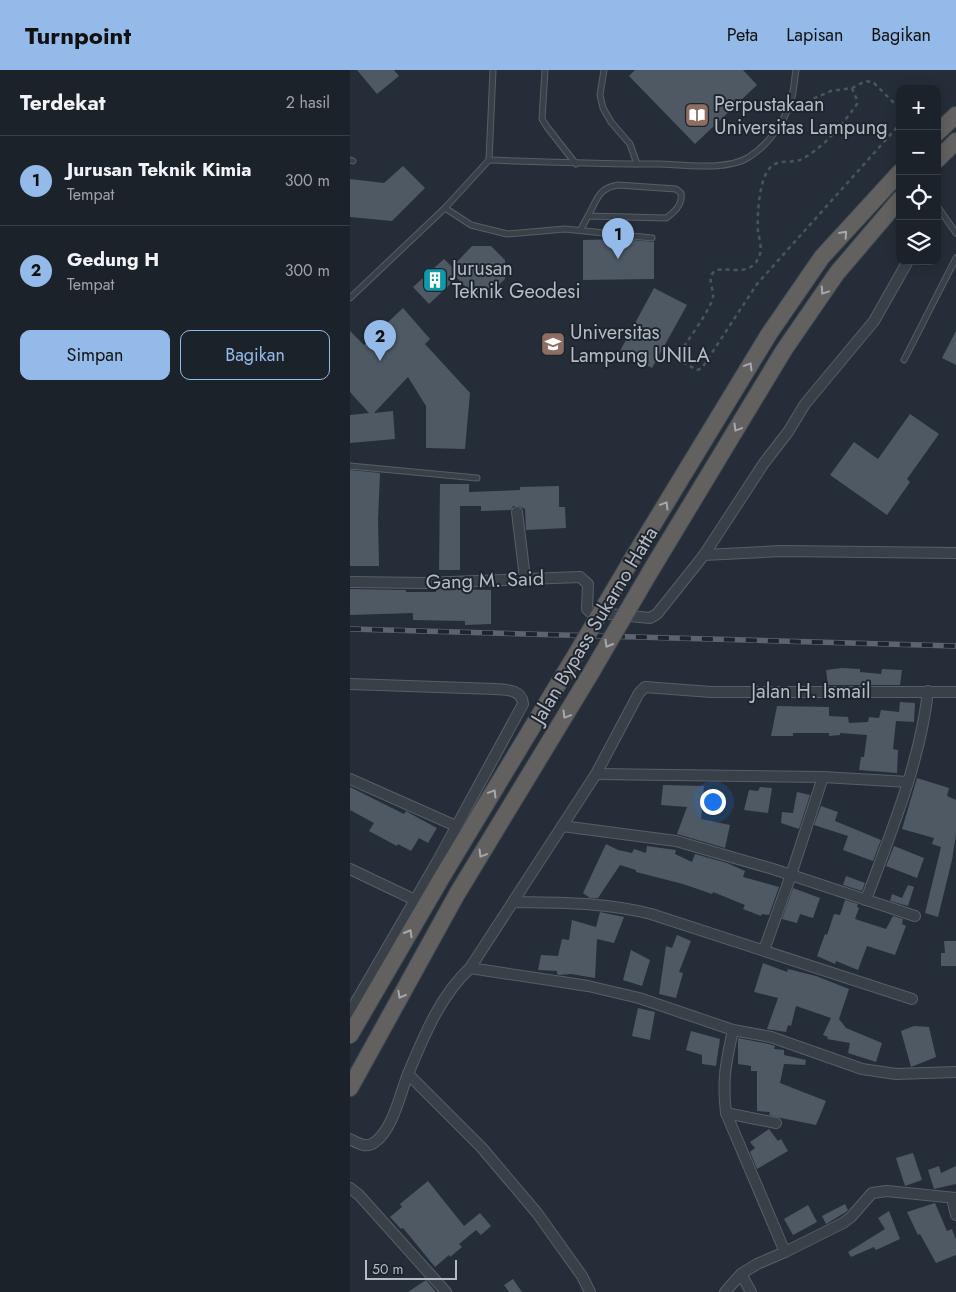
<!DOCTYPE html>
<html lang="id">
<meta charset="utf-8">
<style>
body{margin:0;font-family:Jost,sans-serif;background:#292f36;color:#f1f3f6}
.controls{position:absolute;right:15px;top:15px;display:grid;overflow:hidden;border-radius:10px;box-shadow:0 2px 12px #0003}
.controls button{width:45px;height:45px;display:grid;place-items:center;padding:0;border:0;border-bottom:1px solid #3a3f47;background:#1c222a;color:#f1f3f6;font:25px sans-serif}
.scale{position:absolute;left:15px;bottom:12px;width:92px;box-sizing:border-box;padding-left:5px;border:2px solid #b4bbc4;border-top:0;font-size:14px;line-height:18px;white-space:nowrap;color:#b4bbc4;-webkit-text-stroke:4px #1e252d;paint-order:stroke}
.you{position:absolute;left:362px;top:731px;width:18px;height:18px;margin:-12px;border:4px solid #fff;border-radius:50%;background:#1a73e8;box-shadow:0 0 0 8px #1a73e833}
.badge{display:grid;place-items:center;width:32px;height:32px;border-radius:50%;background:#94bae9;color:#111;font-size:16px;font-weight:700}
.pin{position:absolute;translate:-50% -41px;filter:drop-shadow(0 1px 2px #0008)}
.pin::after{content:'';position:absolute;top:26px;width:18px;height:15px;background:inherit;clip-path:polygon(0 0,100% 0,50% 100%)}
.list{margin:0;padding:0;list-style:none}
h2{display:flex;justify-content:space-between;align-items:center;height:65px;margin:0;padding:0 20px;font-size:21px}
h2 small{font-size:16px;font-weight:400;color:#a0a4a8}
.list li{display:grid;grid-template-columns:32px 1fr auto;gap:15px;align-items:center;box-sizing:border-box;height:90px;padding:0 20px;border-top:1px solid #3a3f47}
.list b{display:block;font-size:19px;white-space:nowrap}
.list p{margin:0;font-size:16px;white-space:nowrap;color:#a0a4a8}
.list em{font-size:16px;font-style:normal;color:#a0a4a8}
.actions{display:flex;gap:10px;padding:15px 20px}
.actions a{flex:1;padding:11px 0;border:1px solid #94bae9;border-radius:10px;text-align:center;font-size:18px;color:#94bae9}
.actions .main{background:#94bae9;color:#111}
.icon{flex:none;width:28px;height:28px;fill:none;stroke:currentColor;stroke-width:2;stroke-linecap:round;stroke-linejoin:round}
.map{position:relative;flex:none;width:606px;height:1222px;overflow:hidden}
header{display:flex;align-items:center;gap:30px;box-sizing:border-box;height:70px;padding:0 25px;background:#94bae9;color:#111}
header strong{font-size:24px}
nav{display:flex;gap:28px;margin-inline-start:auto;font-size:18px}
main{display:flex}
aside{flex:1;background:#1c222a}
.map>svg:first-child{display:block}
.building{fill:#4e5963}
.lines{fill:none;stroke-linecap:round;stroke-linejoin:round}
.service-casing{stroke:#575e66;stroke-width:7}
.minor-casing{stroke:#575e66;stroke-width:12}
.trunk-casing{stroke:#444b53;stroke-width:18}
.path{stroke:#475758;stroke-width:2.5;stroke-dasharray:4 4;stroke-linecap:butt}
.service{stroke:#394048;stroke-width:5}
.minor{stroke:#394048;stroke-width:10}
.trunk{stroke:#626160;stroke-width:16}
.rail-casing{stroke:#5b646f;stroke-width:5.5}
.rail{stroke:#1e252d;stroke-width:4;stroke-dasharray:11;stroke-linecap:butt}
.trunk-bridge-casing{stroke:#444b53;stroke-width:18;stroke-linecap:butt}
.trunk-bridge{stroke:#626160;stroke-width:16}
.oneway{stroke:#a4a9b0}
.labels{text-anchor:middle;stroke-width:4;stroke-linejoin:round;paint-order:stroke}
.poi-label{font-size:20px;fill:#b4bbc4;stroke:#1e252d;text-anchor:start}
.street-label{font-size:20px;fill:#b4bbc4;stroke:#1e252d}
</style>
<header>
<strong>Turnpoint</strong>
<nav><a>Peta</a><a>Lapisan</a><a>Bagikan</a></nav>
</header>
<main>
<aside>
<h2>Terdekat<small>2 hasil</small></h2>
<ul class="list">
<li><span class="badge">1</span><div><b>Jurusan Teknik Kimia</b><p>Tempat</p></div><em>300 m</em></li>
<li><span class="badge">2</span><div><b>Gedung H</b><p>Tempat</p></div><em>300 m</em></li>
</ul>
<div class="actions"><a class="main">Simpan</a><a>Bagikan</a></div>
</aside>
<div class="map">
<svg width="606" height="1222" viewBox="0 0 606 1222">
<rect width="100%" height="100%" fill="#252e38"/>
<!-- building -->
<g class="building">
<polygon points="7,0 44,0 49,6 27,24"/>
<polygon points="285,0 393,0 407,15 345,74 279,6"/>
<polygon points="53,96 75,118 42,151 0,147 0,109 34,113"/>
<polygon points="273,169 304,172 304,209 233,210 233,170"/>
<polygon points="122,176 141,176 155,190 155,209 141,222 122,223 107,208 79,234 63,217 94,189 102,197"/>
<polygon points="304,218 337,235 302,298 270,281"/>
<polygon points="53,238 80,269 75,274 120,323 115,379 76,378 76,336 58,307 24,343 43,341 45,369 0,373 0,345 19,343 0,322 0,261 14,275"/>
<polygon points="606,261 606,295 592,288"/>
<polygon points="560,344 589,364 557,409 560,412 537,445 480,405 504,372 528,389"/>
<polygon points="0,400 30,403 28,450 29,496 0,496"/>
<polygon points="90,414 119,414 119,422 170,420 170,417 209,416 209,437 215,437 216,458 176,460 175,439 169,436 163,436 161,440 131,441 131,436 110,436 110,500 89,500"/>
<polygon points="0,519 56,520 56,522 86,522 86,519 94,519 141,520 141,554 115,555 115,551 63,550 63,543 0,545"/>
<polygon points="492,598 510,599 510,602 531,604 532,599 552,600 550,615 478,615 476,600"/>
<polygon points="550,632 565,633 564,652 546,651 543,679 548,680 547,703 509,700 511,687 514,687 517,665 490,663 490,665 479,666 479,663 443,663 443,666 421,666 427,636 479,637 479,646 498,647 499,653 518,652 519,647 529,648 531,640 549,642"/>
<polygon points="567,708 599,718 597,726 606,730 606,764 602,790 588,847 575,843 591,777 582,774 584,768 552,759"/>
<polygon points="313,715 354,716 351,749 380,755 375,778 327,764 337,737 311,735"/>
<polygon points="0,717 54,744 56,741 61,744 87,758 78,773 69,768 61,781 48,774 47,776 19,761 24,753 0,740"/>
<polygon points="410,717 422,718 418,743 394,740 399,720 408,721"/>
<polygon points="447,722 460,725 449,759 431,753 432,742 443,743"/>
<polygon points="471,736 488,742 485,751 531,770 523,791 493,780 498,766 464,755"/>
<polygon points="256,774 268,780 282,783 284,779 296,783 297,776 326,780 325,784 342,792 345,784 377,793 395,801 393,807 429,817 419,845 412,844 411,846 393,839 395,835 363,822 362,824 333,814 286,802 286,800 270,795 248,828 240,828 233,823"/>
<polygon points="544,776 574,788 567,808 536,796"/>
<polygon points="496,806 515,813 512,821 493,815"/>
<polygon points="558,815 564,817 558,836 540,831 542,824 552,828"/>
<polygon points="443,818 470,828 463,848 450,844 447,853 432,849"/>
<polygon points="495,830 508,834 507,837 509,838 505,849 536,859 543,846 553,849 552,854 556,856 545,885 517,876 508,900 486,891 485,894 467,886 475,864 477,865 484,844 490,845"/>
<polygon points="250,842 274,847 264,873 247,869 245,908 221,904 209,905 207,904 207,901 188,900 191,885 208,886 212,869 219,870 222,850 246,857"/>
<polygon points="327,865 341,871 329,902 333,903 326,928 309,924 316,876 322,878"/>
<polygon points="594,871 606,871 606,896 591,896 591,883 595,883"/>
<polygon points="281,880 300,890 292,916 273,910"/>
<polygon points="413,893 437,902 438,899 466,906 499,919 489,949 496,958 532,973 526,992 498,983 500,973 477,969 478,967 473,965 481,948 446,936 441,956 438,955 436,962 417,959 428,928 404,922"/>
<polygon points="288,938 305,942 300,970 282,966"/>
<polygon points="564,956 579,957 586,987 561,997 551,961"/>
<polygon points="341,961 370,969 366,996 352,994 352,985 336,980"/>
<polygon points="388,968 419,974 425,976 424,979 434,980 434,985 456,990 455,995 434,994 430,1013 476,1031 466,1055 431,1048 419,1045 420,1042 407,1041 407,1001 401,1001 401,996 388,994"/>
<polygon points="419,1059 428,1071 431,1069 438,1081 407,1099 400,1082 405,1078 400,1072"/>
<polygon points="563,1083 572,1110 555,1116 546,1088"/>
<polygon points="589,1096 591,1103 606,1096 606,1114 584,1119 578,1100"/>
<polygon points="78,1111 114,1156 130,1143 141,1156 131,1165 126,1160 109,1174 112,1177 100,1187 99,1185 85,1197 53,1158 51,1159 40,1147 52,1137 50,1134"/>
<polygon points="585,1133 597,1161 602,1159 606,1170 606,1185 586,1193 570,1164 568,1165 557,1142"/>
<polygon points="495,1134 498,1140 496,1142 476,1154 472,1146"/>
<polygon points="458,1135 467,1152 443,1165 434,1149"/>
<polygon points="539,1141 550,1169 526,1180 524,1177 501,1187 498,1182 535,1159 528,1148"/>
<polygon points="163,1209 172,1222 159,1222 154,1215"/>
<polygon points="76,1210 86,1222 58,1222"/>
</g>
<g class="lines">
<defs>
<g id="service">
<polyline points="195,0 192,49 197,57 226,94"/>
<polyline points="254,0 250,25 253,38 261,52 280,74 287,94"/>
<polyline points="0,90 3,91"/>
<path d="M139 90C196 92 253 94 310 94 334 95 378 101 399 87 417 76 433 54 440 34 444 23 444 11 446 0"/>
<polyline points="587,136 606,163"/>
<polyline points="95,138 121,155 157,164 215,159 302,168"/>
<path d="M231 159 238 146 316 148C325 142 333 134 331 123L326 119 268 115C248 118 247 130 238 146"/>
<polyline points="0,228 95,138 139,90 143,0"/>
<polyline points="554,290 606,188"/>
<polyline points="0,396 127,408"/>
</g>
<g id="minor">
<polyline points="167,442 175,508"/>
<polyline points="354,485 414,393 438,362 455,334 524,251 558,191"/>
<polyline points="0,512 75,513 230,507 238,514 237,539 240,542 300,548 307,544 354,485 431,481 606,483"/>
<path d="M0 614 145 619C156 620 172 619 173 634L87 792 0 942"/>
<polyline points="246,704 473,707 558,712"/>
<polyline points="0,709 106,756"/>
<polyline points="212,756 326,771 423,799 565,846"/>
<polyline points="0,799 65,830"/>
<path d="M516 830C541 762 570 693 578 621"/>
<path d="M163 832C212 833 254 832 301 844L562 929"/>
<polyline points="414,880 441,805 473,707"/>
<polyline points="120,898 238,916 289,928 383,960 421,967 512,999 546,1004 606,1002"/>
<path d="M383 960C376 992 372 1010 376 1043L435 1182"/>
<polyline points="58,1004 132,1078 187,1143 232,1206 240,1222"/>
<polyline points="376,1043 426,1053"/>
<path d="M0 1069C8 1073 16 1079 25 1072 43 1059 50 1024 58 1004 74 966 90 926 120 898L246 704 289 623 295 617 361 622H606"/>
<polyline points="0,1118 9,1125 96,1222"/>
<polyline points="602,1128 606,1145"/>
<polyline points="391,1204 401,1222"/>
<polyline points="375,1222 391,1204 407,1194 435,1182 493,1153 501,1147 522,1123 537,1121 606,1128"/>
</g>
<g id="trunk">
<polyline points="587,63 606,45"/>
<polyline points="587,90 606,71"/>
<polyline points="281,491 419,264 472,187 550,102"/>
<polyline points="300,502 434,280 487,203 550,129"/>
<polyline points="0,965 92,807 222,591"/>
<polyline points="0,1018 107,824 241,603"/>
</g>
</defs>
<!-- service casing -->
<use href="#service" class="service-casing"/>
<!-- minor casing -->
<use href="#minor" class="minor-casing"/>
<!-- trunk casing -->
<use href="#trunk" class="trunk-casing"/>
<!-- path -->
<g class="path">
<path d="M502 18 507 30V34C493 54 476 75 454 88 443 95 428 87 419 99 409 111 407 145 408 161 409 168 412 177 410 184 401 213 370 191 362 204 358 211 364 220 363 227 361 239 336 273 328 285L329 290 347 300 352 298 407 214 550 54"/>
<polyline points="449,35 481,21 502,18 516,11 524,13 550,39"/>
</g>
<!-- service -->
<use href="#service" class="service"/>
<!-- minor -->
<use href="#minor" class="minor"/>
<!-- trunk -->
<use href="#trunk" class="trunk"/>
<defs>
<polyline id="rail" points="0,559 606,576"/>
</defs>
<!-- rail casing -->
<use href="#rail" class="rail-casing"/>
<!-- rail -->
<use href="#rail" class="rail"/>
<defs>
<g id="trunk-bridge">
<polyline points="222,591 281,491"/>
<polyline points="241,603 300,502"/>
</g>
</defs>
<!-- trunk-bridge casing -->
<use href="#trunk-bridge" class="trunk-bridge-casing"/>
<!-- trunk-bridge -->
<use href="#trunk-bridge" class="trunk-bridge"/>
</g>
<!-- one-way arrows -->
<defs><path id="oneway-chevron" d="M-2-3.5L2.5 0L-2 3.5" fill="none" stroke-width="1.6" stroke-linecap="round" stroke-linejoin="round" transform="scale(1.25)"/></defs>
<g class="oneway">
<use href="#oneway-chevron" transform="translate(494 164) rotate(-48)"/>
<use href="#oneway-chevron" transform="translate(474 221) rotate(124)"/>
<use href="#oneway-chevron" transform="translate(399 296) rotate(-59)"/>
<use href="#oneway-chevron" transform="translate(387 358) rotate(121)"/>
<use href="#oneway-chevron" transform="translate(315 435) rotate(-59)"/>
<use href="#oneway-chevron" transform="translate(258 574) rotate(120)"/>
<use href="#oneway-chevron" transform="translate(216 645) rotate(121)"/>
<use href="#oneway-chevron" transform="translate(143 723) rotate(-59)"/>
<use href="#oneway-chevron" transform="translate(132 784) rotate(121)"/>
<use href="#oneway-chevron" transform="translate(59 863) rotate(-60)"/>
<use href="#oneway-chevron" transform="translate(51 925) rotate(119)"/>
</g>
<!-- icons -->
<defs>
<symbol id="library-square" viewBox="-11 -11 22 22"><rect x="-9" y="-9" width="18" height="18" rx="4" fill="#8d6e63" stroke="#1e252d"/><path d="M-6-4Q-3-5.5-.7-3.5V5Q-3 3-6 4ZM6-4Q3-5.5 .7-3.5V5Q3 3 6 4Z" fill="#fff"/></symbol>
<symbol id="building-square" viewBox="-11 -11 22 22"><rect x="-9" y="-9" width="18" height="18" rx="4" fill="#0f9aa8" stroke="#1e252d"/><path d="M-4-6H4V6H1V3H-1V6H-4ZM-2.5-4.3h1.7v1.8h-1.7ZM.8-4.3h1.7v1.8H.8ZM-2.5-1h1.7V.8h-1.7ZM.8-1h1.7V.8H.8Z" fill="#fff"/></symbol>
<symbol id="university-square" viewBox="-11 -11 22 22"><rect x="-9" y="-9" width="18" height="18" rx="4" fill="#8d6e63" stroke="#1e252d"/><path d="M0-5L7-2L0 1L-7-2ZM-4 1L0 2.5L4 1V4Q0 6-4 4Z" fill="#fff"/></symbol>
</defs>
<g fill-rule="evenodd">
<use href="#library-square" x="333" y="31" width="28" height="28"/>
<use href="#building-square" x="71" y="196" width="28" height="28"/>
<use href="#university-square" x="189" y="260" width="28" height="28"/>
</g>
<g class="labels">
<!-- poi labels -->
<g class="poi-label">
<text x="364" y="41">Perpustakaan<tspan x="364" dy="23">Universitas Lampung</tspan></text>
<text x="102" y="205">Jurusan<tspan x="102" dy="23">Teknik Geodesi</tspan></text>
<text x="220" y="269">Universitas<tspan x="220" dy="23">Lampung UNILA</tspan></text>
</g>
<!-- street labels -->
<g class="street-label">
<text transform="translate(135 510) rotate(-2)" y="7">Gang M. Said</text>
<text transform="translate(244 555) rotate(-59)" y="7">Jalan Bypass Sukarno Hatta</text>
<text x="461" y="628">Jalan H. Ismail</text>
</g>
</g>
</svg>
<div class="controls">
<button>+</button>
<button>−</button>
<button><svg class="icon" aria-label="locate" viewBox="0 0 24 24"><circle cx="12" cy="12" r="6"/><path d="M12 2v4M12 18v4M2 12h4M18 12h4"/></svg></button>
<button><svg class="icon" aria-label="layers" viewBox="0 0 24 24"><path d="M12 4l9 5-9 5-9-5zM3 14l9 5 9-5"/></svg></button>
</div>
<div class="scale">50 m</div>
<div class="you"></div>
<div class="pin badge" style="left:268px;top:189px">1</div>
<div class="pin badge" style="left:30px;top:291px">2</div>
</div>
</main>
